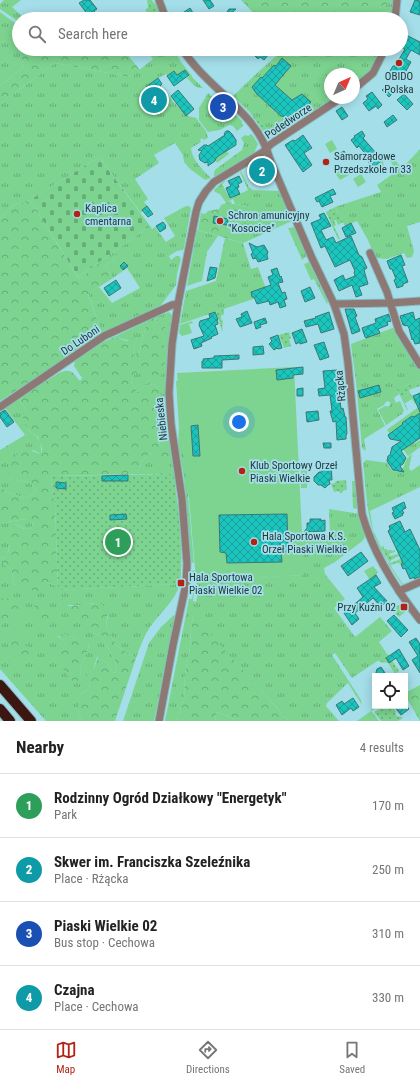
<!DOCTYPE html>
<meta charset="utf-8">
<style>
body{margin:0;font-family:"Roboto Condensed",sans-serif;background:#f6f6f6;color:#222}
.controls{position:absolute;right:12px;bottom:12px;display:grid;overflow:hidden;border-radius:0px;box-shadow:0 2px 10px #0003}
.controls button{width:36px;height:36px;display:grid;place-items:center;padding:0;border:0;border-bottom:1px solid #e0e0e0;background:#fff;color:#222;font:20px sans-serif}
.compass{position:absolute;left:324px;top:68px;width:36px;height:36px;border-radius:50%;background:#fff;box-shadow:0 2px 10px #0003;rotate:44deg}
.you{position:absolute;left:239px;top:422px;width:14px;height:14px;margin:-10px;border:3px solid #fff;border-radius:50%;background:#1a73e8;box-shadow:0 0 0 6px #1a73e833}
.badge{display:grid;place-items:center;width:26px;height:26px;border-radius:50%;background:#b22315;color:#fff;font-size:13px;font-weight:700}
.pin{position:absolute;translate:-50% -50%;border:2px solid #fff;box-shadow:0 1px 4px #0006}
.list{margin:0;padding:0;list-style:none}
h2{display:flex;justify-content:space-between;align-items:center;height:52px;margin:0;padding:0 16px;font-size:17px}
h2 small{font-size:13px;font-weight:400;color:#767676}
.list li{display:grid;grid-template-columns:26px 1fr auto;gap:12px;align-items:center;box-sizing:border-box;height:64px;padding:0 16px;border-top:1px solid #e0e0e0}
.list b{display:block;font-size:15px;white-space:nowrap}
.list p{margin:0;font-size:13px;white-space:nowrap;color:#767676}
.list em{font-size:13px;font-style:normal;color:#767676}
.icon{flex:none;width:22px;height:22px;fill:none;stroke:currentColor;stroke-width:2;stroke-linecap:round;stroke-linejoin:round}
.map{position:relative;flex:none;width:420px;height:721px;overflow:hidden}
.search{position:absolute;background:#fff;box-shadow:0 2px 10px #0003;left:12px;right:12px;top:12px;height:44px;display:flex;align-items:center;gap:10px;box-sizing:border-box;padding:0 14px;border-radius:22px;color:#767676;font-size:15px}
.sheet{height:308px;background:#fff}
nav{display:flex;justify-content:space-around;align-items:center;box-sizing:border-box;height:56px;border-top:1px solid #e0e0e0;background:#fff;font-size:11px;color:#767676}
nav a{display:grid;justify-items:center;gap:2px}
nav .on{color:#b22315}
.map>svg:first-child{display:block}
.grass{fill:url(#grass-tufts);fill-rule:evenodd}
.forest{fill:url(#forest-crowns)}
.cemetery{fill:url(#cemetery-stones)}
.park{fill:#7dd491}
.garden{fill:url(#garden-dots)}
.building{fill:url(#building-cross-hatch);stroke:#3e7774}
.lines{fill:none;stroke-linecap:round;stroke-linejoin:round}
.minor-casing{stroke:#87bac3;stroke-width:9}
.highway-casing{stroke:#87bac3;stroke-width:12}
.minor{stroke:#8d7874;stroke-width:7}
.highway{stroke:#3c1611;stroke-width:10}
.poi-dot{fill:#b22315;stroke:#a4dee9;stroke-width:1.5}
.labels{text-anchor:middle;stroke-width:3.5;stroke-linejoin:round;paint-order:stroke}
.poi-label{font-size:11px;fill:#22393e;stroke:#a4dee9;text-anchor:start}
.street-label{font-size:11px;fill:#22393e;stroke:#a4dee9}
</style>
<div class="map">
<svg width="420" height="721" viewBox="0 0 420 721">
<defs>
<pattern id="grass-tufts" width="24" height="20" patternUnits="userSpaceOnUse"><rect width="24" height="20" fill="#7dd491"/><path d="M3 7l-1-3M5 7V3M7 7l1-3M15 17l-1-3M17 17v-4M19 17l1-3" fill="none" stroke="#66ad78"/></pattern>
<pattern id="forest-crowns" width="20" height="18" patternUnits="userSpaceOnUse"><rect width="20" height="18" fill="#7dd491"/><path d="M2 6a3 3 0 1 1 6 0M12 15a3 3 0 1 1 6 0" fill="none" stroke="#66ad78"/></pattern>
<pattern id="cemetery-stones" width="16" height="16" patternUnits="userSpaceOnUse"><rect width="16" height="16" fill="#7dd491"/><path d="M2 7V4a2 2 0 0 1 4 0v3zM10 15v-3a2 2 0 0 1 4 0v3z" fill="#66ad78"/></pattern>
<pattern id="garden-dots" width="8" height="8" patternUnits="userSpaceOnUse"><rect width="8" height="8" fill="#7dd491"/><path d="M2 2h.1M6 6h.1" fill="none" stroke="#66ad78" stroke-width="1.8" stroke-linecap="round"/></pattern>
<pattern id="building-cross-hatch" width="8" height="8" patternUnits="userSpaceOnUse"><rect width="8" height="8" fill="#1bc4bd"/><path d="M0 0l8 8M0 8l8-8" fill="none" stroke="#18a09b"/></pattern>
</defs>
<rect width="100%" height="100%" fill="#a4dee9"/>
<!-- grass -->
<g class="grass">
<polygon points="4,0 21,0 12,7 25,19 19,19 19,22 0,9 0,4"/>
<polygon points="393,0 394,0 391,19 340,19 340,14 345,10 356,14 377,9 393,1"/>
<polygon points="0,12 19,26 19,49 20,49 19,51 24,67 0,86"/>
<path d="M146 49H173L181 62 192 76V77L203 88C196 89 192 83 187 78L189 76 185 70 177 75 174 71 167 76 166 74 158 78 145 88 152 97 157 94 159 95C166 91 171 97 174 103H175L186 116 187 115 188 116 196 118 206 131 208 138 204 140 202 138 200 140 201 142 191 148C192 160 203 170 211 178L205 180 190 169 184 162 183 155 175 143 154 155 159 163 135 179 148 199 144 202 147 206 141 213 99 157 30 200 14 205 0 218V104L55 63 129 77 133 75 153 59Z"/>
<polygon points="284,49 289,49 297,57 314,49 381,49 370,71 367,75 354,85 354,74 330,74 330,98 336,98 312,113 307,109 300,118 274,135 233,96 257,73"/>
<polygon points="208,93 225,110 232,113 234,116 236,115 242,121 242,124 243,125 242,127 237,131 233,126 229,125 220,130 208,132 199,120 199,108"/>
<polygon points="251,134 253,136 258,144 254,153 217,178 214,176 214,172 216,169 242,150 244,143 241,138 245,135 248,136"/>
<polygon points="420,149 420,222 407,226 414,251 412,257 407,258 404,253 387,259 375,258 368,240 357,221 345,226 341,219 343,218 340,213 339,214 335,207 381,192 377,185 397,171 389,159 390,155 401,167 404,164 405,165"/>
<polygon points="227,151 229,154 217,163 215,159"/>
<path d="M241 171 249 187 253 190 280 191 292 221 243 243 251 269 258 267 268 294 180 324 186 291 216 281 225 238 242 243C238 226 235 223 251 212L248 206 235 204 233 199 226 203 220 194 215 192 214 190 224 181 225 182 222 184 230 199 248 190 240 172Z"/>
<polygon points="186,206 189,206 191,208 184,248 183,250 177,251 169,256 171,260 176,256 179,256 181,259 177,274 176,285 161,305 139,317 102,333 88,293 99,287 112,303 140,288 127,268 113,278 105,266 117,257 79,279 78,277 150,226 152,229 155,227 166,242 175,236 164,218"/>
<polygon points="295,227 307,256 302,260 288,228"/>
<polygon points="197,230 218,236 207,252 202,281 187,286"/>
<polygon points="309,262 328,302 327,304 314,279 311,280 304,264"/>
<path d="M169 312 173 316C168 347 164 379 166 411L159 412 156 415 154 410 159 389 153 384 144 386 137 392 131 381 134 374 141 370 145 381 160 378 164 346 157 320 153 318Z"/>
<polygon points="147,321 139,354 133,356 135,342 114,337"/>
<polygon points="395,327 399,338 420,369 420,381 397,389 399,394 394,398 396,403 400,401 404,411 402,414 386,425 378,410 385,406 388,407 390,405 390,402 387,401 385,403 384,405 377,409 385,426 364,439 366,451 362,448 356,382 351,344"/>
<polygon points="176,381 178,381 194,563 191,562 184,478 178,445 179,427"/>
<polygon points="410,393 413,396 420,393 420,402 415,404 412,399 404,404 402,398"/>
<path d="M18 398 26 409 27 429C38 437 42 439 41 454L33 450 9 478 31 483 36 491 32 495 24 498 8 492 0 487V450L25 435 5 408 0 411V410Z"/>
<polygon points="420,406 420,413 414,417 412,416 402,423 403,424 390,434 387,430 388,429"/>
<polygon points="160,424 167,424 174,474 137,474 142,461 150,453 155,454 161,448 159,445 160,440"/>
<polygon points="420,440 420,447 408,456 403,449 414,442 415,443"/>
<path d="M412 454 409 468 411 471 420 465V487L370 511 373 530 387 560 402 583 406 585 403 586C392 570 381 553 374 534 366 512 366 486 363 463L366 460 388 463 389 464 388 465 393 471 398 472 403 468C406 462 405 459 412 454Z"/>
<polygon points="352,481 356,481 358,508 356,509 353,508"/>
<polygon points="329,509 360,514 365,536 364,539 361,542 335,562 324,568 325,574 345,599 334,608 355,637 380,617 392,631 379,642 387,654 388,654 352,678 335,653 332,655 361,700 362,705 348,683 327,703 326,706 339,721 289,721 193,616 191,630 190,648 185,673 184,700 178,716 177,721 165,721 189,599 192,599 193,593 190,592 190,588 194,591 193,601 196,602 199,587 196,582 193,581 192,571 195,570 196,580 198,582 303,575 302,537 330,535"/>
<polygon points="26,519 34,521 31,528 25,529 15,524 7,555 3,559 0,558 0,520 2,523"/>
<path d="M0 563C14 569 11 570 14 584L23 586 35 591 47 583 55 585 58 590 180 584C175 601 161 612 150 627 144 636 140 647 136 658L120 648 111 637 106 626 108 616 94 603C79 606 73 607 58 602L94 633 102 637 115 661 117 671 114 673 106 662 97 657 90 682 89 689 81 694 78 713 82 721H46L0 669V626L8 620 3 598H0ZM65 634 76 639 89 643 88 649 80 669 81 676 63 640 57 636Z"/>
<polygon points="373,566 378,572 376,575 370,580 364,571"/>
<polygon points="174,615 176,617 176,619 154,721 123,721 149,643 161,627"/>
<polygon points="377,706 380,706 371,711 379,721 357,721 371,711 371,709"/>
<polygon points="218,712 234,719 235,721 216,721 215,717"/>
</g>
<!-- forest -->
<g class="forest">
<path d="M241 0H393V1C383 6 366 16 355 13 351 13 348 11 345 10L340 14V19H259Z"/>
<polygon points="20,49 110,49 126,53 140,70 133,75 129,77 55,63 0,104 0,86 24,67 19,51"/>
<polygon points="289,49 314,49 297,57"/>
<polygon points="30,200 79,279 115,254 117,257 105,266 113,278 88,294 102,333 65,359 0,401 0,218 14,205"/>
<path d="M231 201 232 204H235L248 206 251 212C235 223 238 226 243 243L198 230 201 213 205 214 208 211 219 209 221 205Z"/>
<path d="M153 318 157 320 164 325 166 331 163 340 164 346 165 362 160 379 145 381 141 376V370L134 374 131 381 137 392 144 386 153 384 159 389 164 405 161 410H154L156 415 157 422 160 424V440L159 445 161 448H168L170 462C162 463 158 461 155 454L150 453 142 461 137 474 50 476 55 506 58 590 55 585 47 583 41 593C32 591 23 586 14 584 11 570 14 569 0 563V558L3 559C11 552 11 538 9 528L15 524 24 529 31 528 34 522 26 519 1 523 0 520V487L8 492 24 498 32 495 36 491 31 483 8 478C7 464 13 458 23 448L41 454 42 448 38 437 27 429 26 420 22 417 21 412 26 409 18 398 61 372C72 368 74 374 80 381L82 378 74 366 75 361 103 342 114 337 127 341 135 337V342L133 356 139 354 147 321Z"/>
<path d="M0 598C15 597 19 605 22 618L18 623 8 620 0 626Z"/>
<path d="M63 599 69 606C76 606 97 602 101 604 104 605 106 609 108 610L106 626 111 637 120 648 136 658 115 721H82L78 713 79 701 81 694 89 689 90 682 86 676 89 671 94 669 98 657 106 662 114 673 117 671 115 661 102 637 94 633 78 622 58 602Z"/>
<path d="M36 604C48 606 50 610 56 621L50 625H41L36 619 31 611Z"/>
<polygon points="193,615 276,707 289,721 235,721 234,719 218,712 215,717 216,721 177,721 178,716 184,700 185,673 190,648 191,630"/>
<path d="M15 630 22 636 24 644 33 651 31 659C15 662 9 654 7 639Z"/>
<polygon points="65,634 76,639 85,637 89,643 88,649 80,669 81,676 76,683 69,678 56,657 66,647 63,640 57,635"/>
<polygon points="420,685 420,721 405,695 405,693"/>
</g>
<!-- cemetery -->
<polygon class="cemetery" points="99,157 150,226 78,277 30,200"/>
<!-- park -->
<g class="park">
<polygon points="332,140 337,149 330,153 325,144"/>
<polygon points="345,167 349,175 340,180 335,173"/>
<polygon points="361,174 366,182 358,187 353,179"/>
<polygon points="192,321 193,323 189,324 192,333 182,336 179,333 180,325"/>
<polygon points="294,367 304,575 197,582 196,580 189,498 187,490 177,373"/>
<rect x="301" y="470" width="6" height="18"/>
</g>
<!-- garden -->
<g class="garden">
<polygon points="147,0 152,0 154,4 155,2 159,11 157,14 159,18 154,19 152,18 152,16 147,14 146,10 148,7"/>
<polygon points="248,110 274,135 270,136 266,135"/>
<polygon points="384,159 383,162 384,166 379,171 374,171 370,166 372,165 377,165 380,163 380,162"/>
<polygon points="335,207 338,213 340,213 343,218 342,219 343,222 338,225 336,220 334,221 336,225 334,226 340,239 338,239 326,212"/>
<polygon points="224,309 224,314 221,316 221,319 223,321 222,327 223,331 222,331 216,312"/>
<polygon points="289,332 291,338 289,339 291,346 284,348 279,335"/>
<polygon points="420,381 420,386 409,390 410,393 402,398 408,410 407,410 397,389"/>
<polygon points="166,411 167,424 160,424 157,422 156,415 159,412"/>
<path d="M174 474C178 509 184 548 180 584L58 590 55 506 50 476Z"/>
<polygon points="346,480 347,489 343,491 342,493 340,493 339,491 334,492 331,484 335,483 336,481"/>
<polygon points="384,546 384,549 387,549 388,551 391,550 392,551 395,550 395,552 389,554 390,556 398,554 399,555 400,554 402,557 400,557 398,556 390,561 391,563 400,559 401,559 404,562 401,564 398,563 391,565 381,547"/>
<polygon points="399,605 401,605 405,612 399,617 394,612 395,608"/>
<polygon points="388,654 399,671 395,674 388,663 380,662 378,660"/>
<polygon points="385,706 394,706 393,707 396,712 395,714 398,717 400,716 403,718 398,721 381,721 374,712"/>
</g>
<!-- building -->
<g class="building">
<polygon points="84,0 90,0 97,9 94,11 100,19 91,19 79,3"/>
<polygon points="203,0 210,0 214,6 209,9"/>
<polygon points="415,0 420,1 420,15 410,12"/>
<polygon points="190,8 195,16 190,19 184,19 181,14"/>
<polygon points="229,9 236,9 229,15 227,12"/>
<polygon points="406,35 420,42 420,55 411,50 406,59 411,62 402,78 390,71 393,66 395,66 405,49 401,47 401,44"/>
<polygon points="248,49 273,49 264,60 260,57 258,59"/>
<polygon points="282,58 291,66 284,74 275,85 292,100 302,94 311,102 305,108 290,116 286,117 281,116 271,107 256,93 252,87 261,77 262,78 274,65 276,66"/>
<polygon points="185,70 189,75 174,86 167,76 174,71 177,75"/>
<polygon points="158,78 162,84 160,86 161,88 152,95 146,87"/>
<polygon points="388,84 395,91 389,97 382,90"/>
<polygon points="178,90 194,109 186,116 171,96"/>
<polygon points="372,92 382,105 378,109 376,106 369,111 363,103 368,99 366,96"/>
<polygon points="404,94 413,104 407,110 397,100"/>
<polygon points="342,107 348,116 342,120 336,111"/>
<polygon points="393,115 397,120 387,127 384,122"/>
<polygon points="226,131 229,131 232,134 236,140 236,145 220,155 216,158 215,161 208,166 208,162 205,163 200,160 199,155 202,151 198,150 204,145 207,145 208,146 225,135 224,134"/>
<polygon points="362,131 365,136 363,138 382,160 374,167 369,163 368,157 359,146 357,148 351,140 355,137 354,136"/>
<polygon points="303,135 312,148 304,153 312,165 303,172 285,145 293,140 295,141"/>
<polygon points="344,151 348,156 343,160 339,154"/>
<polygon points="239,176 242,182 238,184 239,187 237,188 240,194 230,198 226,188 231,186 228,181"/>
<polygon points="333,189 336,194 330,196 333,202 322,207 319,201 317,202 315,198"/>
<polygon points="147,206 153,214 148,217 142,210"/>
<polygon points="324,213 331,226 321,230 326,240 333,237 336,243 351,236 359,255 362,257 367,268 364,270 368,284 359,287 362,295 356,297 352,285 339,291 334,280 343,275 345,280 355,276 354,272 355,271 350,260 335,267 325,246 321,248 311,223 321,219 319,215"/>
<polygon points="214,216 228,219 227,225 213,223"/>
<polygon points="163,222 166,226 165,227 166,228 160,232 156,226"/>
<polygon points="351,223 356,233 346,237 342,228"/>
<polygon points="249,243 257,247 264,245 268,252 267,255 268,259 258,262 256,258 253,259 251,254 253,253"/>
<polygon points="401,255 405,265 402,266 408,282 403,284 403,286 397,288 394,280 396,279 392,269 390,269 387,261"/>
<polygon points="124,262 128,266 123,270 120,266"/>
<polygon points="210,267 217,268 215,278 207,281"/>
<polygon points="277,268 280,277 281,276 283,282 278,283 282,293 285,292 287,299 284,300 286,306 280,308 278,302 270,305 269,301 257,304 254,297 252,297 251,292 271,285 268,277 273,275 271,270"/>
<polygon points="116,280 121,288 109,296 104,288"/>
<polygon points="310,287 315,298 305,302 301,291"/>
<polygon points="345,309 354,309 357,316 355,317 360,331 352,334"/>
<polygon points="247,311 252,323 240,327 236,319 242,317 241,314"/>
<polygon points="215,312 218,319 217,320 218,324 215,325 218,334 211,337 212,338 201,343 202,346 194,349 191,340 204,336 199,325 200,321 210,318 209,314"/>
<polygon points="329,312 334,329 321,333 318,324 306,327 304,321 316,318 315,317"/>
<polygon points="413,312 415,320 420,318 420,343 415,344 413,339 412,340 409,328 407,325 405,326 404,325 403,325 400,316"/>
<polygon points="389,314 391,321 387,322 388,325 378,329 380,333 366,338 365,337 362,328 376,323 375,319"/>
<polygon points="265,318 267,323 260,325 261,327 256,329 254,322"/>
<polygon points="302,329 307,342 300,344 300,342 296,344 292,333"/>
<polygon points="278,335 282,348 278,349 277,348 274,350 269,344 272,341 270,338"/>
<polygon points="324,342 329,357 320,360 314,345"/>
<polygon points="263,346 264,354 253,355 253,347"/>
<polygon points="239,355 239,359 222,360 222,368 202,368 202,361 204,361 203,359 214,358 214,356"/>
<polygon points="303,367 303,374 293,375 293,378 277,380 276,370"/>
<polygon points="337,370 341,409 343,408 345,417 346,417 347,434 346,435 346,439 337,440 336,421 333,422 330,411 332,411 330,395 319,396 318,389 325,388 323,371"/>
<polygon points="379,385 381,392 360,398 358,391"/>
<polygon points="303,388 303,396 297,396 297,389"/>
<polygon points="420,393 420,412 413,396"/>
<polygon points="5,410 14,422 7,427 0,417 0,413"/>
<polygon points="318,411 319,420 307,422 306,412"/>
<polygon points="420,413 420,438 401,451 406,458 403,464 400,466 404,472 393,470 387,461 388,456 390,455 392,447 401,441 390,439 388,435 403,424 402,423 412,416 414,417"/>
<polygon points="198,425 200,456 193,456 191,426"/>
<polygon points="323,443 331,443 331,448 324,448"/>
<polygon points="331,465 332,480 329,480 330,484 328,485 325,488 321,485 318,485 314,481 314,477 319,472 322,472 322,466"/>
<polygon points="128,475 128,481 102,481 102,476"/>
<polygon points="56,482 66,483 66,489 56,488"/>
<polygon points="404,502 406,508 402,510 404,513 402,514 403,515 395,519 392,513 394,512 392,508"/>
<polygon points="126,514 127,519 110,520 110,515"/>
<polygon points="287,514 288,552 281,552 282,562 227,563 226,553 220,552 219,515"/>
<polygon points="310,519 321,519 321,521 325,520 325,531 304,532 307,528 307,523 310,523"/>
<polygon points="400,521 405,532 410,529 420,550 420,577 414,579 414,577 410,579 405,568 403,569 401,564 403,563 388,531 390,529 389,526"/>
<polygon points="361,552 368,561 348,576 341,566"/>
<polygon points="376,575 381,583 374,587 387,601 381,607 373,598 355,613 359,619 352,625 344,613 363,597 357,588"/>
<polygon points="394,615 408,630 401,637 387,621"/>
<polygon points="416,638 420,644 420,673 412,660 418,656 409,642"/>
<polygon points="399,649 409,666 403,670 396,658 389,663 386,658"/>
<polygon points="381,667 387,676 375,676 377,669"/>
<polygon points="353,698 359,707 353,711 351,708 342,715 336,705 342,701 344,704"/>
<polygon points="405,704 409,709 401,715 394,706 405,706"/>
</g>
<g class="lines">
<defs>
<g id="minor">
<polyline points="159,0 166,19"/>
<polyline points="395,19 397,0"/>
<path d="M182 49C201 78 230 97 251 123 261 135 267 148 271 162L312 258 334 304 344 334 348 363 362 514C373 553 395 588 420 620"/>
<polyline points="354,89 373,73 385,49"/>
<polyline points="370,253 387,292 399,331 420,365"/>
<polyline points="334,304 390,303 420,301"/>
<polyline points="0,407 104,336 172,305 178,304"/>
<polyline points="399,591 420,582"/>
<polyline points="159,721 173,645 186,584 187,564 182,499 171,424 169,393 172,344 178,304 196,212 199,202 206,191 214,182 263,152 271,144 341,98"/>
</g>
<g id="highway">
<polyline points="0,685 31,721"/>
<polyline points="0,709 10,721"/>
</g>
</defs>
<!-- minor casing -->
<use href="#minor" class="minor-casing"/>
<!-- highway casing -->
<use href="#highway" class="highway-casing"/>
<!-- minor -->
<use href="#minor" class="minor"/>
<!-- highway -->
<use href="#highway" class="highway"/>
</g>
<!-- markers -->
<g class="poi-dot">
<circle cx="399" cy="63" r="4"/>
<circle cx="326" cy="162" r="4"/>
<circle cx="77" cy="214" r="4"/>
<circle cx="220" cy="221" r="4"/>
<circle cx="242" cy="471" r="4"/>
<circle cx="254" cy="542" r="4"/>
<rect x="177" y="579" width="8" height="8" rx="2"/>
<rect x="400" y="603" width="8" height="8" rx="2"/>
</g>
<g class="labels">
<!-- poi labels -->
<g class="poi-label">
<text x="399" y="80" text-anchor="middle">OBIDO<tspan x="399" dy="13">Polska</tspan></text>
<text x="334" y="160">Samorządowe<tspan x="334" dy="13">Przedszkole nr 33</tspan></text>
<text x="85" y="212">Kaplica<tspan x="85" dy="13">cmentarna</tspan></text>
<text x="228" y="219">Schron amunicyjny<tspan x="228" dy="13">"Kosocice"</tspan></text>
<text x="250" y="469">Klub Sportowy Orzeł<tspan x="250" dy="13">Piaski Wielkie</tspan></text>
<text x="262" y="540">Hala Sportowa K.S.<tspan x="262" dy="13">Orzeł Piaski Wielkie</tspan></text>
<text x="189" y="581">Hala Sportowa<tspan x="189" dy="13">Piaski Wielkie 02</tspan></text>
<text x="396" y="611" text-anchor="end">Przy Kuźni 02</text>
</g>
<!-- street labels -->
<g class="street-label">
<text transform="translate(288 121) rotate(-34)" y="4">Podedworze</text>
<text transform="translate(80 340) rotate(-34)" y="4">Do Luboni</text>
<text transform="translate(340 386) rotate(-96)" y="4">Rżącka</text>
<text transform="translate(161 419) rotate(-96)" y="4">Niebieska</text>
</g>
</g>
</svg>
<div class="controls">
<button><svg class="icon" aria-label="locate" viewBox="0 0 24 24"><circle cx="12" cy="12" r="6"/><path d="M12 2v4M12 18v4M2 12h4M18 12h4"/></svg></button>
</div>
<svg class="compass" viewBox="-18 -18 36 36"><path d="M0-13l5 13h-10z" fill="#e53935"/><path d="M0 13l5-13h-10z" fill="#767676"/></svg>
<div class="you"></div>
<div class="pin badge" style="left:118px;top:542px;background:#2e9e5b">1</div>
<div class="pin badge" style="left:262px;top:171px;background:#0f9aa8">2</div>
<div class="pin badge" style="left:223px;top:107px;background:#1a4fb4">3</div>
<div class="pin badge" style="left:154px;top:100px;background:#0f9aa8">4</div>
<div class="search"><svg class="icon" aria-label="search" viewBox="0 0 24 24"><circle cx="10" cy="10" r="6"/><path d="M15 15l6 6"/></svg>Search here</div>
</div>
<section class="sheet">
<h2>Nearby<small>4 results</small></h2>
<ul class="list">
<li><span class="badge" style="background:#2e9e5b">1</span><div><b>Rodzinny Ogród Działkowy &quot;Energetyk&quot;</b><p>Park</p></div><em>170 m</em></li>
<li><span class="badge" style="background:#0f9aa8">2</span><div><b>Skwer im. Franciszka Szeleźnika</b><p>Place · Rżącka</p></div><em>250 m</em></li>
<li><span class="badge" style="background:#1a4fb4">3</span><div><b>Piaski Wielkie 02</b><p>Bus stop · Cechowa</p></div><em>310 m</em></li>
<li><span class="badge" style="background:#0f9aa8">4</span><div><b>Czajna</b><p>Place · Cechowa</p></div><em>330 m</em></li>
</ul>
</section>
<nav>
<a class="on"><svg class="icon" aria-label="map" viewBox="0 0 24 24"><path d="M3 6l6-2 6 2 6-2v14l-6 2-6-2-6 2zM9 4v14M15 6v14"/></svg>Map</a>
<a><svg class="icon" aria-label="directions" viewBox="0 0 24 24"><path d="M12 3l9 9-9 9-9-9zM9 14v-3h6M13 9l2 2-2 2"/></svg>Directions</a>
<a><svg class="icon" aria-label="saved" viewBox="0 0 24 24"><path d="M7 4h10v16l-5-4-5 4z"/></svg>Saved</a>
</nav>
